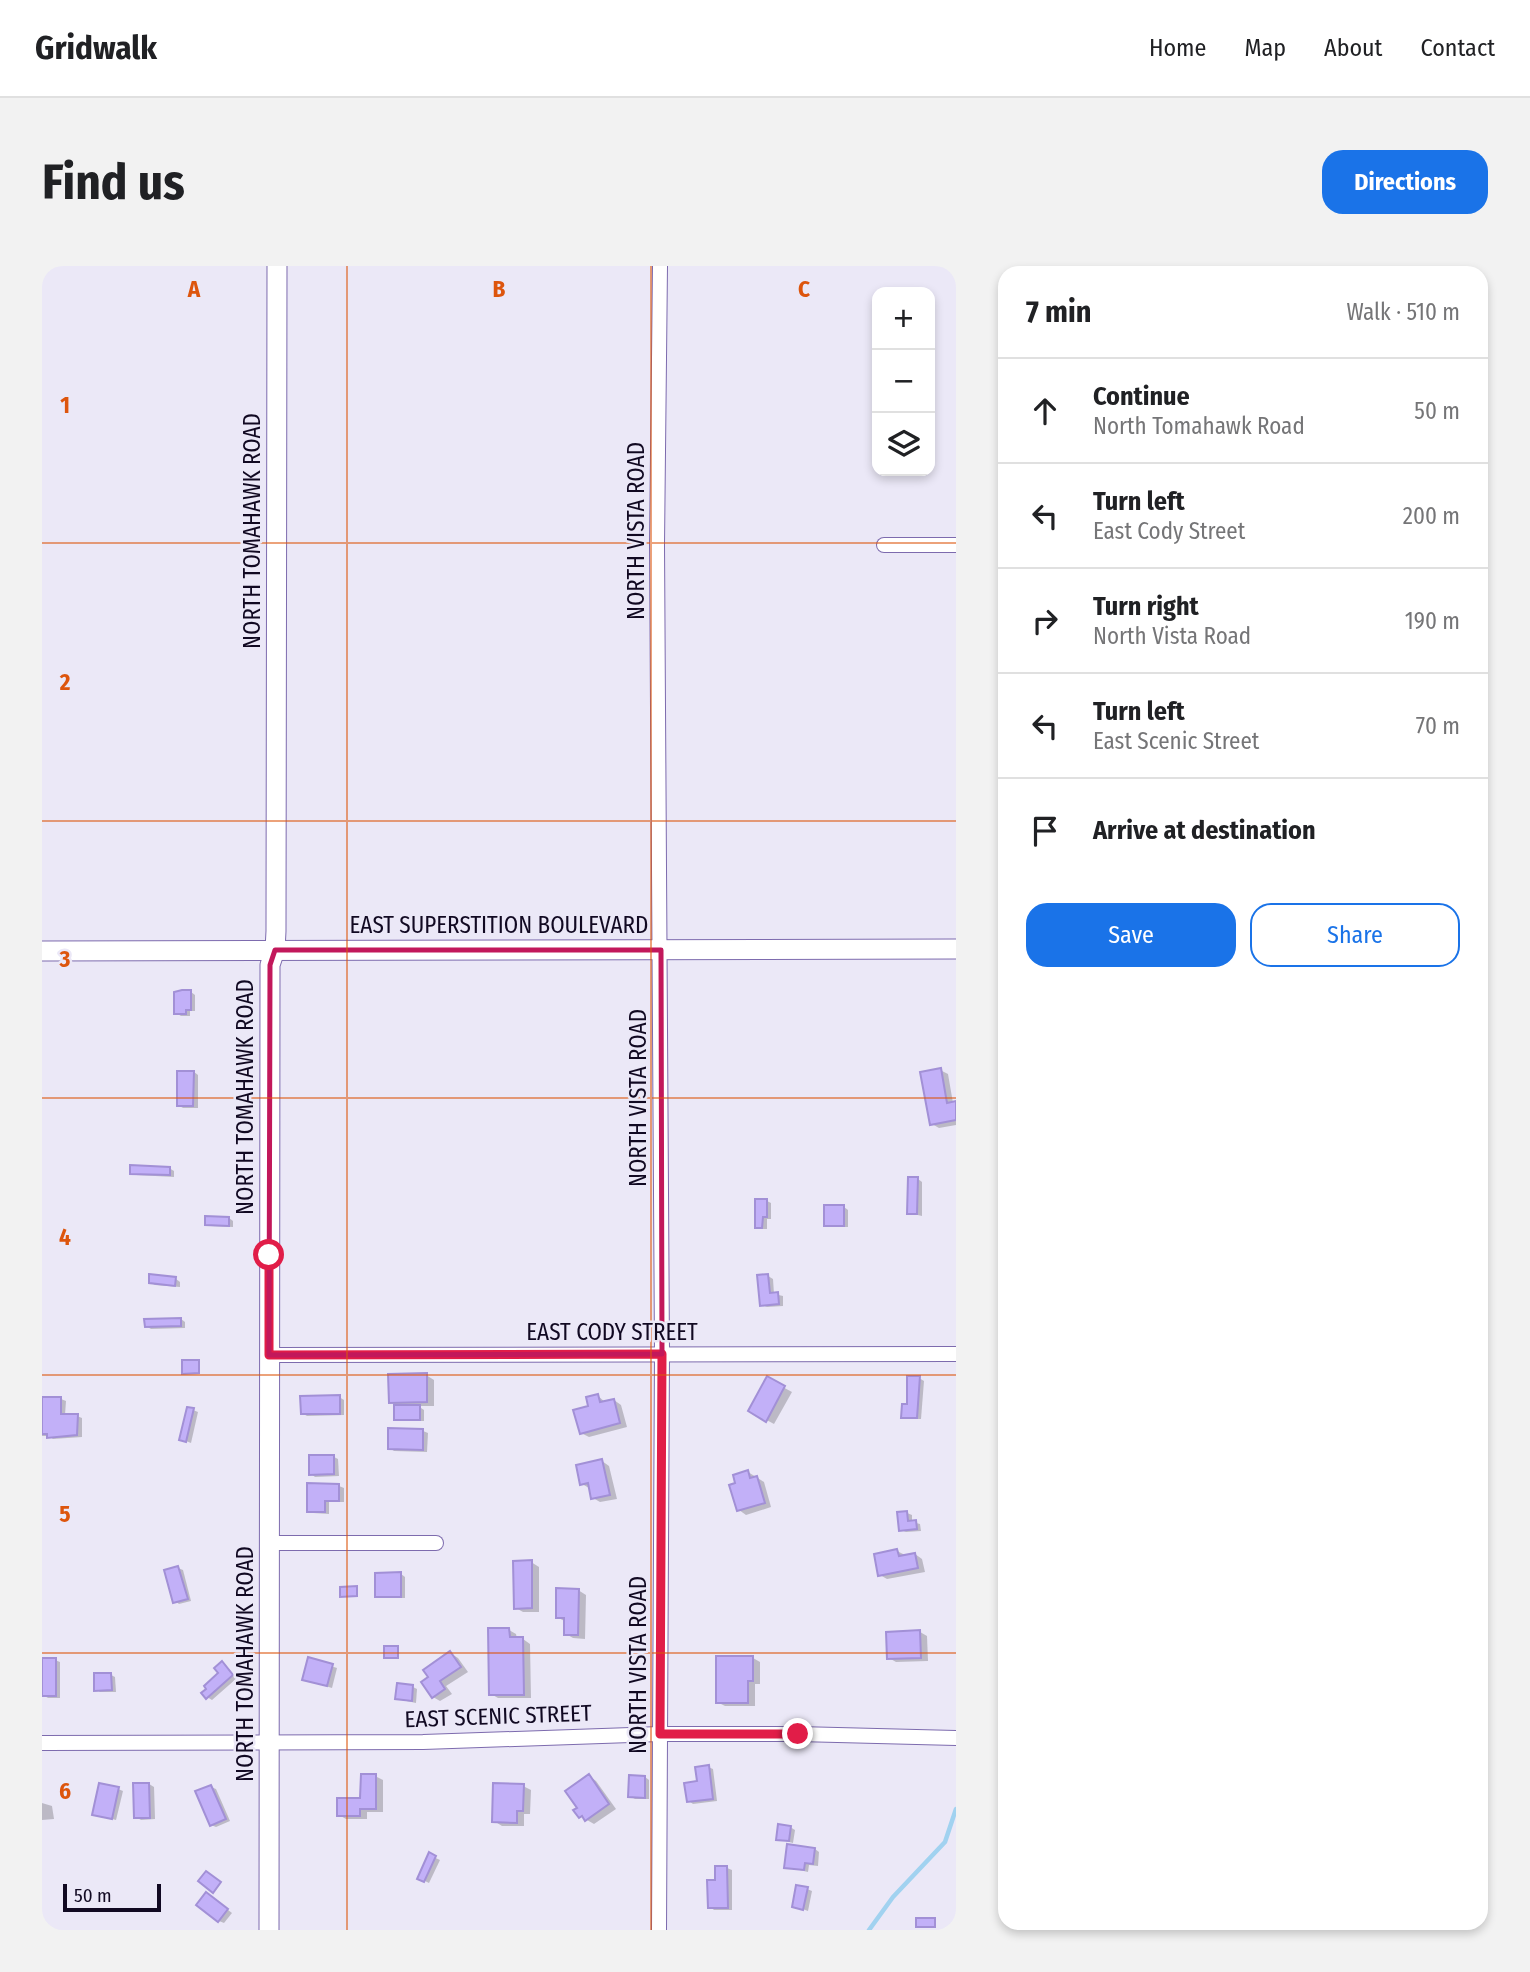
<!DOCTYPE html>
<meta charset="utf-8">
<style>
body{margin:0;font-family:"Fira Sans Condensed",sans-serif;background:#f2f2f2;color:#202124}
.controls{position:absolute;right:21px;top:21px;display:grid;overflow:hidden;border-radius:14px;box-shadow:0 4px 10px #0003}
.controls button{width:63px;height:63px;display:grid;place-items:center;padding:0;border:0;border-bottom:2px solid #e0e0e0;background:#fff;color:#202124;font:35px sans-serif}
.scale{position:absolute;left:21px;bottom:18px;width:98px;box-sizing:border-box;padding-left:7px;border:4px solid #110922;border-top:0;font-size:19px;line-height:24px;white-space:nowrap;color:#110922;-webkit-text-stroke:5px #ebe8f7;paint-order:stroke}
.stop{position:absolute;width:21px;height:21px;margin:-16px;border:5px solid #e11d48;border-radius:50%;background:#fff}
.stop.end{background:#e11d48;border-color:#fff;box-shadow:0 2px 7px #0008}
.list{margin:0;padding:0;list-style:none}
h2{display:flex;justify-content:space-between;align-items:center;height:91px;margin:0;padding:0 28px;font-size:30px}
h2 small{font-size:23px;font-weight:400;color:#757577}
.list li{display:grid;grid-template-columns:46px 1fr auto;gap:21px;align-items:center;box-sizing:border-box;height:105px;padding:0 28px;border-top:2px solid #e0e0e0}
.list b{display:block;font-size:26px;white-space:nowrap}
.list p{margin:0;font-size:23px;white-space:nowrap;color:#757577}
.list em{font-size:23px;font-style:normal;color:#757577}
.actions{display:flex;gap:14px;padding:21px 28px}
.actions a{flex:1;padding:16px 0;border:2px solid #1a73e8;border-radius:21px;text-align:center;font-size:24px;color:#1a73e8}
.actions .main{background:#1a73e8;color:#fff}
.icon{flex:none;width:38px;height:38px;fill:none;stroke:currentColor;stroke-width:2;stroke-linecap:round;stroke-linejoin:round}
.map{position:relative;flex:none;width:914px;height:1664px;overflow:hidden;border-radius:21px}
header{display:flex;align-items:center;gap:42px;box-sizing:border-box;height:98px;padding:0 35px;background:#fff;border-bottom:2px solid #e0e0e0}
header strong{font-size:33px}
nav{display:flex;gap:38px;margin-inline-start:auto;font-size:24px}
.intro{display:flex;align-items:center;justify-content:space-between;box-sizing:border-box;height:168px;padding:0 42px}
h1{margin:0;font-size:49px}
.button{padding:18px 32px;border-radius:21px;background:#1a73e8;color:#fff;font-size:24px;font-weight:700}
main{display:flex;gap:42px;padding:0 42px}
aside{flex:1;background:#fff;border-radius:21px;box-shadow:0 4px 10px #0003}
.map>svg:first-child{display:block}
.shadow{fill:#0003}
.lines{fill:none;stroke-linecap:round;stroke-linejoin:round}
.stream{stroke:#a1d2f0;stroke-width:4.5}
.building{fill:#c2b0f8;stroke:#a290d6;stroke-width:2}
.street-casing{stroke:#7d6bae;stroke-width:16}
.secondary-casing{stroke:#7d6bae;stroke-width:21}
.street{stroke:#fff;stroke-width:14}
.secondary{stroke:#fff;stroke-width:19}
.route{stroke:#e11d48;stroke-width:9}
.marked{fill:none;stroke:#c2185b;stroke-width:5;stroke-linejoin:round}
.grid{fill:none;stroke:#dd550d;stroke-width:2;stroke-opacity:0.55}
.labels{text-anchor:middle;stroke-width:5;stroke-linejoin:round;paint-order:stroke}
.street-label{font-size:23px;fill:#110922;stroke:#ebe8f7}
.grid-label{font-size:23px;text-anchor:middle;font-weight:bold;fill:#dd550d;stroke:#ebe8f7;stroke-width:5;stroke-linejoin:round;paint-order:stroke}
</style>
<header>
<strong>Gridwalk</strong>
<nav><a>Home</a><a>Map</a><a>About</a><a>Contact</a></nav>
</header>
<div class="intro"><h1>Find us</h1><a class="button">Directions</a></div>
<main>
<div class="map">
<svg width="914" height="1664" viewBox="0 0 914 1664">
<rect width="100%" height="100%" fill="#ebe8f7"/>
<!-- shadow -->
<g class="shadow">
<polygon points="149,726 153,729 153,745 148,745 148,750 139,750 134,747"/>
<polygon points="898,804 906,808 911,837 914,837 914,859 897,862 890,858"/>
<polygon points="152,806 156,809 156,842 141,842 136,839"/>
<polygon points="127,902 132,905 132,911 94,909 90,907"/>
<polygon points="876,913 880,916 880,950 867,947"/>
<polygon points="725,935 729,937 729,953 725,953 725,963 719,963 715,961"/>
<polygon points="802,941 806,944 806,961 789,961 784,959"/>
<polygon points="187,952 191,955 191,961 169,960 164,958"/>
<polygon points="726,1010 731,1013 732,1028 741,1030 741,1040 725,1041 720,1039"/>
<polygon points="134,1013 138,1016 138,1021 113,1019 108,1016"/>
<polygon points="139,1053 143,1056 143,1062 109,1063 104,1060"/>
<polygon points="384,1109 392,1114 392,1140 376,1140 382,1144 382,1155 358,1155 354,1153 354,1139 348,1136"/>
<polygon points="877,1112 882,1115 879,1153 866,1153 861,1151"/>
<polygon points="726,1113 750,1126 732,1158 708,1145"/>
<polygon points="555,1129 564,1137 572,1134 579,1139 585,1161 547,1171 539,1167 548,1141"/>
<polygon points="297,1131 302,1134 302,1149 265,1150 260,1147"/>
<polygon points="0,1132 19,1133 24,1135 23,1149 35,1150 40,1152 40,1171 11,1173 7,1170 0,1170"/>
<polygon points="151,1144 156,1146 149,1177 139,1173"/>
<polygon points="381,1165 386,1167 385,1186 352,1185 348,1182"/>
<polygon points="292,1191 296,1193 297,1210 273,1211 269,1208"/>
<polygon points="560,1195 567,1200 575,1233 558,1236 551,1232 547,1222 540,1218"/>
<polygon points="706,1206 722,1216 729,1241 704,1249 697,1244"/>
<polygon points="267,1219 297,1220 302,1222 302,1236 287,1236 287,1248 271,1247 266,1245"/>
<polygon points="865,1247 870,1249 870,1256 878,1258 879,1265 864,1266 859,1264"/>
<polygon points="855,1285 863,1289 873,1288 880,1293 883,1306 845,1313 838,1309"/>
<polygon points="489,1296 497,1301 497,1346 481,1346 474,1342"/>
<polygon points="136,1302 141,1304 149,1335 137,1338 133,1335"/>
<polygon points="359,1308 363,1311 363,1332 339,1332 335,1330"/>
<polygon points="536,1324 544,1329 543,1373 531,1372 524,1368 524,1356 515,1351"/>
<polygon points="467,1364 474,1368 475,1373 481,1373 488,1378 489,1432 456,1432 449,1428"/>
<polygon points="878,1366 885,1370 886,1395 854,1396 847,1392"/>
<polygon points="408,1387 416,1392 426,1406 404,1420 410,1428 398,1435 391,1431"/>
<polygon points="711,1392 718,1396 718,1418 713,1418 713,1440 683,1440 675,1436"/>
<polygon points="267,1393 295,1402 290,1422 266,1415"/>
<polygon points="0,1394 13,1394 18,1396 18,1432 6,1432 1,1429"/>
<polygon points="180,1398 195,1412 170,1434 165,1431 179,1407"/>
<polygon points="69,1409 73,1411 74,1426 58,1426 54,1423"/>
<polygon points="371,1421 375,1423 374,1437 355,1433"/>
<polygon points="666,1501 671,1503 675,1535 651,1538 647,1535"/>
<polygon points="333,1510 341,1514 341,1546 325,1546 325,1553 304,1553 297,1549 320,1534"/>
<polygon points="547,1510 554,1515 574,1543 552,1558 538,1550"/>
<polygon points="603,1511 607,1514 607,1533 593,1533 588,1530"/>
<polygon points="107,1518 112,1521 113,1553 99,1554 94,1551"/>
<polygon points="481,1520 489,1524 488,1548 482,1548 482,1560 460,1560 452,1555"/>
<polygon points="169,1521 174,1523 188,1555 174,1561 169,1559"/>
<polygon points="76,1523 81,1525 74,1554 52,1548"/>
<polygon points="0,1537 10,1540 12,1553 0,1554"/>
<polygon points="748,1561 753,1564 751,1577 736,1573"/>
<polygon points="773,1583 777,1586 776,1600 767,1599 766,1606 744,1601"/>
<polygon points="387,1589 398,1594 387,1617 377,1612"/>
<polygon points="685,1602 690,1604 690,1644 672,1644 668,1641 675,1615"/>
<polygon points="765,1623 770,1625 766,1645 752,1640"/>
<polygon points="169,1631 190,1647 182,1657 177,1655"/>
</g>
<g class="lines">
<!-- stream -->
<polyline class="stream" points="827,1664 851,1631 903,1576 914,1543"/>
</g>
<!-- building -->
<g class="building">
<polygon points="140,724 149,724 149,744 144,744 144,748 132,748 132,726"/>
<polygon points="899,802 905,837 914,835 914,854 888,859 878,806"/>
<polygon points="135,805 152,805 151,840 135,840"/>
<polygon points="88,899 128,901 128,909 88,908"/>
<polygon points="866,911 876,911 875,948 865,948"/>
<polygon points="713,933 725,933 725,951 721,951 720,962 713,962"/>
<rect x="782" y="939" width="20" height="21"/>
<polygon points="163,950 187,951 187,960 163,959"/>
<polygon points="107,1008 134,1011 133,1020 107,1017"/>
<polygon points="726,1008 728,1027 736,1026 737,1038 718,1040 715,1009"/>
<polygon points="139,1052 139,1060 103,1061 102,1053"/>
<polygon points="140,1094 157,1094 157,1107 140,1108"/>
<polygon points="385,1107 385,1136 347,1137 346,1108"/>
<polygon points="725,1110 743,1120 724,1156 706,1145"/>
<polygon points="865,1110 878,1110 875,1152 859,1152 860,1138 865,1138"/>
<polygon points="556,1128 558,1136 572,1133 578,1157 538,1168 531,1144 546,1140 544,1131"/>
<polygon points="298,1129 298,1148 259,1148 258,1130"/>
<polygon points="0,1131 19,1131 19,1148 36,1148 35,1169 5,1172 5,1168 0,1168"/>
<rect x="352" y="1139" width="26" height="15"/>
<polygon points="145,1141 152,1142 144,1176 137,1174"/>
<polygon points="346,1162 381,1163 381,1184 346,1183"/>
<polygon points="267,1189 292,1189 292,1208 267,1209"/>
<polygon points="560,1193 568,1229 549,1233 546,1217 538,1219 534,1199"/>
<polygon points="706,1204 708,1212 715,1210 723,1237 695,1245 687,1219 693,1217 691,1209"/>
<polygon points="265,1217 297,1218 297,1235 283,1235 283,1246 265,1246"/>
<polygon points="865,1245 866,1255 874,1254 875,1263 857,1265 855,1246"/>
<polygon points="855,1283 857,1290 873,1287 876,1302 836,1310 832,1288"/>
<polygon points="490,1294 490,1342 472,1343 471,1295"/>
<polygon points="136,1300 146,1333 131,1337 122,1304"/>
<polygon points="359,1306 359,1331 333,1331 333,1307"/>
<polygon points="315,1320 315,1330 298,1331 298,1321"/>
<polygon points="514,1322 537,1323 536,1369 522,1369 522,1352 514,1352"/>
<polygon points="446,1362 467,1362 468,1371 481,1371 482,1429 447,1429"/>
<polygon points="878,1364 879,1392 845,1393 844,1366"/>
<rect x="342" y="1380" width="14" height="12"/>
<polygon points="408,1385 419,1401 398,1415 403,1423 390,1432 379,1416 386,1411 381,1404"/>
<polygon points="674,1390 711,1390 711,1415 706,1415 706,1437 674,1437"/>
<polygon points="266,1391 291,1398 285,1420 260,1414"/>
<rect x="0" y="1392" width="14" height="38"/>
<polygon points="180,1395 191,1409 164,1433 159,1427 164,1423 162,1420 176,1407 172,1402"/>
<polygon points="52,1407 69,1407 70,1424 52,1425"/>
<polygon points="355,1417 371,1419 370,1435 353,1433"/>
<polygon points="667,1499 671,1533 645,1536 642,1517 655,1515 653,1501"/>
<polygon points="319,1508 334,1508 334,1543 318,1543 318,1550 295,1550 295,1532 318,1532"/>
<polygon points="547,1508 567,1538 543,1555 540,1550 537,1552 531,1544 535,1542 523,1525"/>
<polygon points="587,1509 603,1510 603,1532 586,1531"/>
<polygon points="57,1517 77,1521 70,1553 50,1549"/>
<polygon points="91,1517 107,1517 108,1552 92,1552"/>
<polygon points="451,1517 482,1518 481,1545 475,1545 475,1557 450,1556"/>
<polygon points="169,1519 184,1553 168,1560 153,1525"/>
<polygon points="736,1558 749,1560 747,1575 734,1574"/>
<polygon points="745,1578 773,1582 771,1598 763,1597 762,1604 742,1602"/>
<polygon points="387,1586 394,1590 382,1616 375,1613"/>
<polygon points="673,1600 685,1600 686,1642 666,1642 665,1614 673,1614"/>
<polygon points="164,1605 179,1616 171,1627 156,1615"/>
<polygon points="754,1619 766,1621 761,1644 750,1641"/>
<polygon points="164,1626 186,1643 176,1656 154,1639"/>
<rect x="874" y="1652" width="19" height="9"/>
</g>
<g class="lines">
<defs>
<g id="street">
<polyline points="842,279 914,279"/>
<polyline points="227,1089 914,1088"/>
<polyline points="228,1277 394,1277"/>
<polyline points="0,1477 381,1476 618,1468 756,1468 914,1472"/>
<polyline points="617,1664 620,1088 615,279 618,0"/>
</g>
<g id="secondary">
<polyline points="0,685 914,683"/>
<polyline points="227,1664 228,699 233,684 234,665 235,0"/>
</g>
</defs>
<!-- street casing -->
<use href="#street" class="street-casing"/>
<!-- secondary casing -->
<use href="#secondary" class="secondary-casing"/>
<!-- street -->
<use href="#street" class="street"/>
<!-- secondary -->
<use href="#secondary" class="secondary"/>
</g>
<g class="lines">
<!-- route -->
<polyline class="route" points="227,989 227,1089 620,1088 618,1468 756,1468"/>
</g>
<!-- marked area -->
<path class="marked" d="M233 684H619L620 1088 227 1089 228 699Z"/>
<!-- grid -->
<path class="grid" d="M305 0V1664M609 0V1664M0 277H914M0 555H914M0 832H914M0 1109H914M0 1387H914"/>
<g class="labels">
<!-- street labels -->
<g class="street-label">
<text transform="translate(210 265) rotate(-90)" y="8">NORTH TOMAHAWK ROAD</text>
<text transform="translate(594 265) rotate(-90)" y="8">NORTH VISTA ROAD</text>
<text x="457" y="667">EAST SUPERSTITION BOULEVARD</text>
<text transform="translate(203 831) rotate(-90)" y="8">NORTH TOMAHAWK ROAD</text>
<text transform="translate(596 832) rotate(-90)" y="8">NORTH VISTA ROAD</text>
<text x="570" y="1074">EAST CODY STREET</text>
<text transform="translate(203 1398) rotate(-90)" y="8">NORTH TOMAHAWK ROAD</text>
<text transform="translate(596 1399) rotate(-90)" y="8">NORTH VISTA ROAD</text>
<text transform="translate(456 1450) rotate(-2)" y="8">EAST SCENIC STREET</text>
</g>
</g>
<g class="grid-label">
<text x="152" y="31">A</text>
<text x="457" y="31">B</text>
<text x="762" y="31">C</text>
<text x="23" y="147">1</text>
<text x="23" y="424">2</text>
<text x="23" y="701">3</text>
<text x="23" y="979">4</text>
<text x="23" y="1256">5</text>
<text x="23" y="1533">6</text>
</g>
</svg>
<div class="controls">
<button>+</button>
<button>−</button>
<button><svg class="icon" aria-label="layers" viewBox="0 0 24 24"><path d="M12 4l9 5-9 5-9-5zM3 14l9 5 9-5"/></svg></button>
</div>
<div class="scale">50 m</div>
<div class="stop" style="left:227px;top:989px"></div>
<div class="stop end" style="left:756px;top:1468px"></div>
</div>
<aside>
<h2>7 min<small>Walk · 510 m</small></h2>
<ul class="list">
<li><svg class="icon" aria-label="ahead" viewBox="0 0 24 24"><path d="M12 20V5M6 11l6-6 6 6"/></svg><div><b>Continue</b><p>North Tomahawk Road</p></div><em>50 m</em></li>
<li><svg class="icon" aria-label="left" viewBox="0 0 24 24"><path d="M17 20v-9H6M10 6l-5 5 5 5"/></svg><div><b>Turn left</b><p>East Cody Street</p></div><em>200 m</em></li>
<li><svg class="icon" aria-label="right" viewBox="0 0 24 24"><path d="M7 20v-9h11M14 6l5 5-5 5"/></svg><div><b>Turn right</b><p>North Vista Road</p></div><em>190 m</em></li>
<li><svg class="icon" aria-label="left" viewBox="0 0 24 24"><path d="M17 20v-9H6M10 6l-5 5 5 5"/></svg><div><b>Turn left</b><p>East Scenic Street</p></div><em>70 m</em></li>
<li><svg class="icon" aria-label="arrive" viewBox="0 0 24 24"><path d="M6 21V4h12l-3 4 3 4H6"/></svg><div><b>Arrive at destination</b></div></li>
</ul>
<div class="actions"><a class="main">Save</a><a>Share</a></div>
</aside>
</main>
